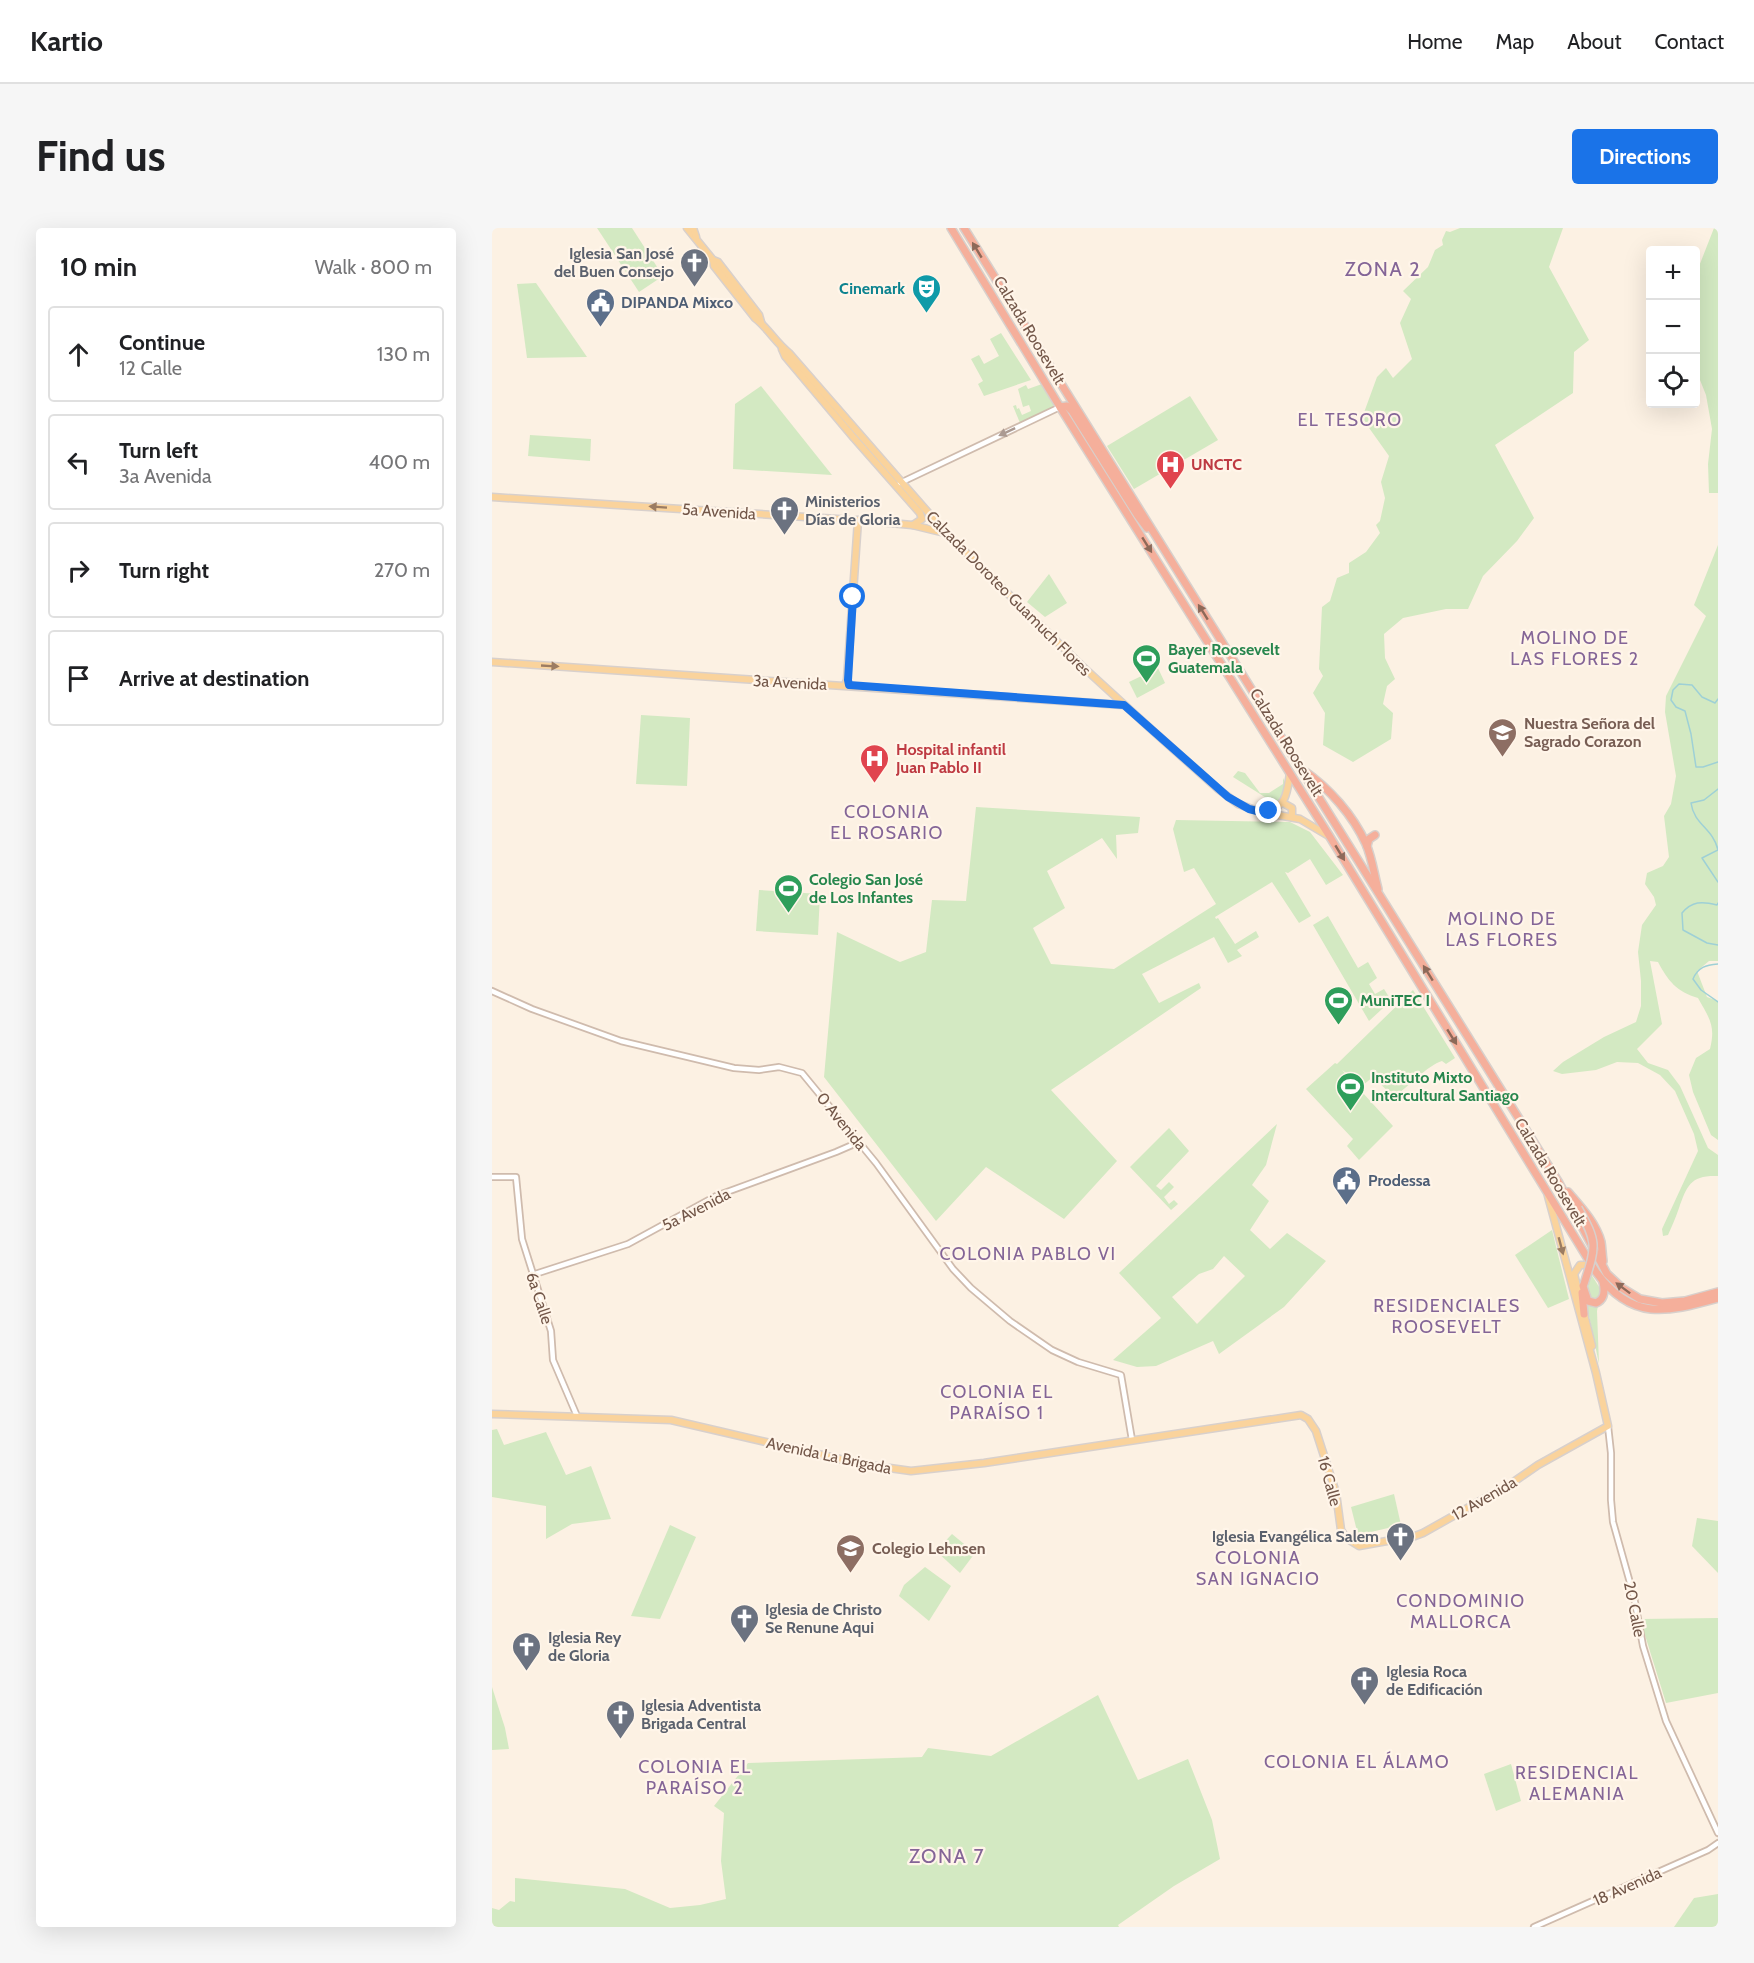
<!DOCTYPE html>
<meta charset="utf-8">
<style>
body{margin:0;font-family:Cabin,sans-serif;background:#f6f6f6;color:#202124}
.controls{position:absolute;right:18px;top:18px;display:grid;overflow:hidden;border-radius:6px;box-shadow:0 6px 24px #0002}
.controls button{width:54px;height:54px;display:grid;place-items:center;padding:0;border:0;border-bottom:2px solid #e0e0e0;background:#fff;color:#202124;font:30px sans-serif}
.stop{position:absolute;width:18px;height:18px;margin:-14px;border:4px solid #1a73e8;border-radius:50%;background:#fff}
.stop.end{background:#1a73e8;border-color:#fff;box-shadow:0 2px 6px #0008}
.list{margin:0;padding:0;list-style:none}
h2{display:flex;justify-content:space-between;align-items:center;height:78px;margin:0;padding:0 24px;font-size:26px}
h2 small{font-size:20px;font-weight:400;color:#757577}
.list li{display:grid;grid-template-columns:39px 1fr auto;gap:18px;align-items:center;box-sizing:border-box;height:96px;margin:0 12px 12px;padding:0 12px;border:2px solid #e0e0e0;border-radius:6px}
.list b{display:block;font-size:22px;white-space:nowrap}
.list p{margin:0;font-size:20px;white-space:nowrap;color:#757577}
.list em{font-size:20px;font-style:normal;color:#757577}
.icon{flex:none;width:33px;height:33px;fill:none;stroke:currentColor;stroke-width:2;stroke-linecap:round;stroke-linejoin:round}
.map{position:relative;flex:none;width:1226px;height:1699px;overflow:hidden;border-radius:6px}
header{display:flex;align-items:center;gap:36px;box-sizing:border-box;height:84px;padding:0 30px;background:#fff;border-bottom:2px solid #e0e0e0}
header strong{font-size:28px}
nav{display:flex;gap:33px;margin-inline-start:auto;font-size:21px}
.intro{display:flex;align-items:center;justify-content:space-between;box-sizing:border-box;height:144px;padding:0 36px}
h1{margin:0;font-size:42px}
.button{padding:15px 27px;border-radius:6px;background:#1a73e8;color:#fff;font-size:21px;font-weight:700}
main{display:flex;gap:36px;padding:0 36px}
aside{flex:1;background:#fff;border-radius:6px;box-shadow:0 6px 24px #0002}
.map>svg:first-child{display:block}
.green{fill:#d3e9c2;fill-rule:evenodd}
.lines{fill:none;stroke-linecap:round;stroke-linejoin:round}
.stream{stroke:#9ed0d6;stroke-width:1.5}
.minor-casing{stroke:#cfbbad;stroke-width:8}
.major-casing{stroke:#d8d0cc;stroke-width:9}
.highway-casing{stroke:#d8d0cc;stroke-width:10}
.minor{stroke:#fff;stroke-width:4.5}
.major{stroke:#fad39c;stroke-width:6}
.highway{stroke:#f5af9b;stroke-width:7}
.highway-bridge-casing{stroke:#d8d0cc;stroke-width:10;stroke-linecap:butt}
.highway-bridge{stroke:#f5af9b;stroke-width:7}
.oneway{fill:#8d6959}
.oneway2{fill:#ab9a92}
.oneway3{fill:#9c7c62}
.route{stroke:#1a73e8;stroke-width:8}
.labels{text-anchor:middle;stroke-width:4.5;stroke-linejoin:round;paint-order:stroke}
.worship-label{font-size:16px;font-weight:bold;fill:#5b616d;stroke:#fff5e9;text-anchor:start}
.culture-label{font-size:16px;font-weight:bold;fill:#0d838f;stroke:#fff5e9;text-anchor:end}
.service-label{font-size:16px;font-weight:bold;fill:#4e5e75;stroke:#fff5e9;text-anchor:start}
.street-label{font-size:16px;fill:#735749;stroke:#fff5e9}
.health-label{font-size:16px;font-weight:bold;fill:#be3a42;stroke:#fff5e9;text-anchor:start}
.leisure-label{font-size:16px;font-weight:bold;fill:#27864d;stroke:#fff5e9;text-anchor:start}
.education-label{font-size:16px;font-weight:bold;fill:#785e54;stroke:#fff5e9;text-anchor:start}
.neighbourhood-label{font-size:18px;letter-spacing:1.5px;fill:#846597;stroke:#fff5e9}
.quarter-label{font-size:20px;letter-spacing:1.5px;fill:#846597;stroke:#fff5e9}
</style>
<header>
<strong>Kartio</strong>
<nav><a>Home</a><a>Map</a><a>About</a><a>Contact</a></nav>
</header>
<div class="intro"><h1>Find us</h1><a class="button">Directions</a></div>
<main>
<aside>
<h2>10 min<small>Walk · 800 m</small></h2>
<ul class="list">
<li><svg class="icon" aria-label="ahead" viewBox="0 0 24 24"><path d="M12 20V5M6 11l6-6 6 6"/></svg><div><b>Continue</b><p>12 Calle</p></div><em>130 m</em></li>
<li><svg class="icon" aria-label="left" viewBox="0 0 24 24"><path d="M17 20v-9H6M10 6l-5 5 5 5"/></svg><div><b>Turn left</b><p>3a Avenida</p></div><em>400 m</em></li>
<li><svg class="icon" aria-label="right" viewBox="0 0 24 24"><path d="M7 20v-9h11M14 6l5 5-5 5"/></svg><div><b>Turn right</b></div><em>270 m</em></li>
<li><svg class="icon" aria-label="arrive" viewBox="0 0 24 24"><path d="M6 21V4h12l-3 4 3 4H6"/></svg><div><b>Arrive at destination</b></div></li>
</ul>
</aside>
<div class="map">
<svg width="1226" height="1699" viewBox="0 0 1226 1699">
<rect width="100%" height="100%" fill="#fcf1e3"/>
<!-- green -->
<g class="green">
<polygon points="105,0 140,0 171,48 147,64"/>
<polygon points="968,0 1071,0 1057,39 1097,112 1082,124 1081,165 1003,217 1042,290 1025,313 991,348 976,381 954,381 911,390 892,406 893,430 903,451 895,458 891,476 901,485 899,511 861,534 831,517 833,485 821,465 831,448 827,441 830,379 838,373 845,350 857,345 857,335 874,324 888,305 884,297 888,293 893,270 889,254 897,228 870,190 885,149 894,140 901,150 920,131 908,95 919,71 911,63 936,39 943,22 951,17 950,12 954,3 958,4"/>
<polygon points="1222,0 1226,0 1226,265 1217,265 1216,236 1220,201 1214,167 1204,142 1204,46"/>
<polygon points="44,55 95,129 35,130 25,56"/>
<polygon points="509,105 539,152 492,168 486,156 491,153 479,131 487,127 492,136 507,128 498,111"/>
<polygon points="550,156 562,176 560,180 528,195 521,178 524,177 525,181 527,180 530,187 539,183 537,177 531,179 526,161 534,157 536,161"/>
<polygon points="269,158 340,247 241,241 243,176"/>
<polygon points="698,168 726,212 642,261 615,218"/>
<polygon points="38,207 99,211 98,233 36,228"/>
<path d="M1226 317V733H1217L1205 743 1215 769 1226 773V912L1219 907 1201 864 1197 847 1204 830 1218 821C1224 797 1217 790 1206 770 1185 764 1176 753 1166 734L1158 733 1170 796 1145 821 1156 835 1176 842 1188 858 1216 920 1226 927V948C1199 947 1195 957 1187 980 1184 989 1180 998 1176 1007L1171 1008 1170 1001 1206 923 1202 906 1183 863 1168 847 1146 835 1125 834 1104 842 1070 846 1061 843 1071 834 1112 809 1144 794 1149 778V753L1146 724 1150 697 1164 677 1162 669 1153 656 1155 645 1171 638 1177 629 1172 588 1179 576 1184 548 1173 484 1174 468 1214 388 1202 377Z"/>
<polygon points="557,346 575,375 553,389 535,374"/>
<polygon points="666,440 673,455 645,470 637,454"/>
<polygon points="149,487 198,490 195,558 144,556"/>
<path d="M746 543 753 545 768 565H777L791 556V550C796 560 791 569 784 576L741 549Z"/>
<polygon points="484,579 648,589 646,605 624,607 625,631 610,610 555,643 573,680 541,700 559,736 622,741 724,676 702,640 692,644 681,601 684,592 798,594 818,604 851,647 834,657 818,631 796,645 793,644 819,688 807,695 780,654 723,689 724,691 726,690 743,716 764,703 767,709 745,722 750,728 736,735 722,709 650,746 667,775 707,755 709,760 559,862 625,933 572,991 494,939 444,993 332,849 345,704 408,734 434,724 440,672 474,673"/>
<polygon points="267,662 328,666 326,707 264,703"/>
<polygon points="836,688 866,740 876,734 885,750 877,756 883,766 892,761 897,769 902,767 903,769 877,793 821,697"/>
<path d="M921 762 963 830 954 836 950 833C936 837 916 859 902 869L881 849 871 857 850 842 901 898 867 932 855 918 861 911 814 861 843 835 845 836Z"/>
<path d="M785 896 774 937 760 957 777 973 758 1002 778 1021 795 1005 834 1033 792 1079 727 1126 721 1113 664 1138 645 1139 621 1132 669 1090 627 1045ZM732 1028 753 1048 705 1096 680 1069 707 1046 721 1041Z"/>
<polygon points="677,900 697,923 664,958 669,962 677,954 682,959 672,969 677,976 682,972 686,976 679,982 638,939"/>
<polygon points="1060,1002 1077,1071 1056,1080 1023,1027"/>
<polygon points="1099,1046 1109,1062 1105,1083 1107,1136 1093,1069"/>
<polygon points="5,1201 12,1217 54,1204 74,1247 99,1238 119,1291 80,1296 54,1311 54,1278 0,1269 0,1202"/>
<polygon points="902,1266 909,1297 866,1307 859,1279"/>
<polygon points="1205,1290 1226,1293 1226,1345 1200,1318"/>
<polygon points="178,1297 204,1309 168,1391 139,1388"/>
<polygon points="460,1306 483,1325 468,1345 444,1323"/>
<polygon points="433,1339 459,1358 437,1393 407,1368 412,1357"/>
<polygon points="1226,1390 1226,1465 1174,1475 1148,1391"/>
<polygon points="0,1459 13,1500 17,1521 0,1522"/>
<polygon points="606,1467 646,1552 696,1531 720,1592 728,1631 682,1658 626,1697 627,1699 0,1699 0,1680 7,1682 18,1673 23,1674 23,1650 133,1661 178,1680 208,1677 234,1671 229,1633 232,1585 222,1578 256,1535 430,1529 436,1520 499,1528"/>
<polygon points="1019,1536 1029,1573 1004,1583 992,1546"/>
<polygon points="1226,1666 1226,1699 1182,1699 1202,1670"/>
</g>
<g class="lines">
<!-- stream -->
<g class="stream">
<polyline points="1226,471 1223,475 1210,469 1200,457 1187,456 1181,462 1179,472 1184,479 1193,483 1199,506 1204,539 1211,539 1226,534"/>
<path d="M1226 561 1212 572 1199 575C1202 597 1221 600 1226 622L1210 630 1226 654"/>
<path d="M1226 675 1225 677C1210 673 1200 673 1190 685L1191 702 1215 715 1226 717"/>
<path d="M1226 736C1214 737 1206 739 1201 751L1209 762 1226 774"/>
</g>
<defs>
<g id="minor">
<polyline points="408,255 568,179"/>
<polyline points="0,763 40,781 129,813 242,840 267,842 287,839 310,845 384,935 461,1041 479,1060 518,1093 560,1122 586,1134 629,1147 640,1212"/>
<polyline points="0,949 24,949 30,1011 59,1103 61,1132 85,1188"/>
<polyline points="40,1047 136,1016 224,968 344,924 367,914"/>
<polyline points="1116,1198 1119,1225 1119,1272 1121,1294 1142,1369 1151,1418 1174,1493 1226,1605"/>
<polyline points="1042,1699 1216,1622 1226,1615"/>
</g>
<g id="major">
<polyline points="195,0 221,32 226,34 267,87 269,94"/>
<polyline points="201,0 204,9"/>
<path d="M221 32 222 38 263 90C276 100 284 115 297 125L454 305 590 438 660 502 726 561 746 576 769 584 808 591 835 607"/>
<polyline points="290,121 293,128 362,210 428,285 430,291 421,297"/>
<polyline points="0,269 377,293 420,297 453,305"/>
<polyline points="0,434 631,477"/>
<polyline points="353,457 355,452 366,292"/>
<polyline points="791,575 800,580 800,589"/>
<path d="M774 583C795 579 795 564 798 545"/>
<polyline points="1100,1118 1082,1046 1088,1037 1093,1037 1101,1042"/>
<polyline points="0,1186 179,1192 369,1236 419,1243 492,1235 809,1187 816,1191 824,1203 844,1265 849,1302 854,1310 867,1318 923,1308 931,1305 1020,1255 1046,1237 1116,1198 1104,1145 1056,968"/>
</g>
<g id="highway">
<path d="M459 0 568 179 838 609 1104 1044C1140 1094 1175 1084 1226 1070"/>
<polyline points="472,0 1067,955 1115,1046 1130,1060 1148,1071 1170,1075 1193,1073 1226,1064"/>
<polyline points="568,179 575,178 580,183 646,288 655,300"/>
<path d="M811 542C837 560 861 587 874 616 880 630 882 646 886 661"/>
<polyline points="875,618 877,611 883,607"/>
<path d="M1076 964C1089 979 1104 995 1109 1014 1110 1020 1110 1027 1111 1033"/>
<path d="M1091 1058 1096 1073 1104 1075C1113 1071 1113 1063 1111 1054"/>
<polyline points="1090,1065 1092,1086"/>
</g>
</defs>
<!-- minor casing -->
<use href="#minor" class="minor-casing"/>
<!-- major casing -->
<use href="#major" class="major-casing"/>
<!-- highway casing -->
<use href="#highway" class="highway-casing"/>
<!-- minor -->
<use href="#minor" class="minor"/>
<!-- major -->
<use href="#major" class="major"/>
<!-- highway -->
<use href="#highway" class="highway"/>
<defs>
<path id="highway-bridge" d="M1086 980C1106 1015 1104 1018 1092 1056"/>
</defs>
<!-- highway-bridge casing -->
<use href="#highway-bridge" class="highway-bridge-casing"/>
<!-- highway-bridge -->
<use href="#highway-bridge" class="highway-bridge"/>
</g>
<!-- one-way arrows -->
<defs><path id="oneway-solid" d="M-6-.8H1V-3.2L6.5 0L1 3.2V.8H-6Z" transform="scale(1.5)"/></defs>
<g class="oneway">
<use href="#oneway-solid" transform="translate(485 22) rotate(-121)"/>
<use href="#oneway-solid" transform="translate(655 317) rotate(58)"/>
<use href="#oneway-solid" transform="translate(711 384) rotate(-122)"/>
<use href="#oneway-solid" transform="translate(848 625) rotate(59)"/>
<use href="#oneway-solid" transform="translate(936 745) rotate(-122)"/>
<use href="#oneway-solid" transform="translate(960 809) rotate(58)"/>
<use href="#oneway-solid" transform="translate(1131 1060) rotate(-143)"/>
</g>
<use class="oneway2" href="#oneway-solid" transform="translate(515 204) rotate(155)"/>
<g class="oneway3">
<use href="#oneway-solid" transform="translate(166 279) rotate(-176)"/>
<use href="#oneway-solid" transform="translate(58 438) rotate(3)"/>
<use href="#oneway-solid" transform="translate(1069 1018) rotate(75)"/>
</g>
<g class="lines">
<!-- route -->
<polyline class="route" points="361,369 356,452 357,457 632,477 736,569 757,581 769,584 777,583"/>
</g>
<!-- icons -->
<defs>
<symbol id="church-pin" viewBox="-11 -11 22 30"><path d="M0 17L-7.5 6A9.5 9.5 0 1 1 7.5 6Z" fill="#6b7280" stroke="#fff5e9"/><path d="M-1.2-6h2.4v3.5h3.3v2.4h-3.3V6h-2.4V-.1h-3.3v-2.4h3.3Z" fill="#fff"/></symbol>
<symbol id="theatre-pin" viewBox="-11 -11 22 30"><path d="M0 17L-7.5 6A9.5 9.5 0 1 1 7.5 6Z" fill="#0f9aa8" stroke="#fff5e9"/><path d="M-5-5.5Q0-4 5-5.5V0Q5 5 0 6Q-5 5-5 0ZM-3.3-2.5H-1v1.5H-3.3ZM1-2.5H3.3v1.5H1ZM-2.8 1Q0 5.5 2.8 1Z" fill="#fff"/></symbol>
<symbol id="civic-pin" viewBox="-11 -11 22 30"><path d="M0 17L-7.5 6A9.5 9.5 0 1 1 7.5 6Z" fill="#5c6f8a" stroke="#fff5e9"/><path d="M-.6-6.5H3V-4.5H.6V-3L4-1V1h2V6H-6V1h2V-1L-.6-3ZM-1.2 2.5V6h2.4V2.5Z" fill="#fff"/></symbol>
<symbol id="hospital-pin" viewBox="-11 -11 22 30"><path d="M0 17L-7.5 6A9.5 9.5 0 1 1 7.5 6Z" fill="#e0444e" stroke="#fff5e9"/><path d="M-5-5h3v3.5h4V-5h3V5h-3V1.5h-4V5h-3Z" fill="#fff"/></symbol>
<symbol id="stadium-pin" viewBox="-11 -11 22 30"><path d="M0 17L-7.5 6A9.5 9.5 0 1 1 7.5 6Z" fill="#2e9e5b" stroke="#fff5e9"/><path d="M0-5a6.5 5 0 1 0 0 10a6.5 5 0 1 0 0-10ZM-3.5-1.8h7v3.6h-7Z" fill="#fff"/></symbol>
<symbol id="university-pin" viewBox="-11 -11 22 30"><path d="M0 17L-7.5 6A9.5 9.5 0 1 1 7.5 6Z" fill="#8d6e63" stroke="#fff5e9"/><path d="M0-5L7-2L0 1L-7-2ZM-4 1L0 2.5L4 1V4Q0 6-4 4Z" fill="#fff"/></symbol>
</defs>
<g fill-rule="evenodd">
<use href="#church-pin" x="186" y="18" width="33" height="45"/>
<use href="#theatre-pin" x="418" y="44" width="33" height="45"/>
<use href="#civic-pin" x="92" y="58" width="33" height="45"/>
<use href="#hospital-pin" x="662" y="220" width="33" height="45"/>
<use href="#church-pin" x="276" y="266" width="33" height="45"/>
<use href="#stadium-pin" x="638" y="414" width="33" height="45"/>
<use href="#university-pin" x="994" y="488" width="33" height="45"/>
<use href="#hospital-pin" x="366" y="514" width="33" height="45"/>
<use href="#stadium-pin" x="280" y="644" width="33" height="45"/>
<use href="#stadium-pin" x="830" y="756" width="33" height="45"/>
<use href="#stadium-pin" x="842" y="842" width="33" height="45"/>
<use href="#civic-pin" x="838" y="936" width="33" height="45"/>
<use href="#church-pin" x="892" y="1292" width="33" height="45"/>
<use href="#university-pin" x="342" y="1304" width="33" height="45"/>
<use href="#church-pin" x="236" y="1374" width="33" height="45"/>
<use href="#church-pin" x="18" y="1402" width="33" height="45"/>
<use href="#church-pin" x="856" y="1436" width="33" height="45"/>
<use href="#church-pin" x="112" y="1470" width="33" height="45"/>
</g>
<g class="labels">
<!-- worship labels -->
<g class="worship-label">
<text x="182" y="31" text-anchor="end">Iglesia San José<tspan x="182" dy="18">del Buen Consejo</tspan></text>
<text x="313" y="279">Ministerios<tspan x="313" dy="18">Días de Gloria</tspan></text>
<text x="887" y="1314" text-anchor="end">Iglesia Evangélica Salem</text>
<text x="273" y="1387">Iglesia de Christo<tspan x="273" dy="18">Se Renune Aqui</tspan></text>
<text x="56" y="1415">Iglesia Rey<tspan x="56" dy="18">de Gloria</tspan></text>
<text x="894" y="1449">Iglesia Roca<tspan x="894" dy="18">de Edificación</tspan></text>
<text x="149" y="1483">Iglesia Adventista<tspan x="149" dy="18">Brigada Central</tspan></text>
</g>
<!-- culture labels -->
<g class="culture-label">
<text x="413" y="66">Cinemark</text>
</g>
<!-- service labels -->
<g class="service-label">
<text x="129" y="80">DIPANDA Mixco</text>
<text x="876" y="958">Prodessa</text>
</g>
<!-- street labels -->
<g class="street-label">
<text transform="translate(538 102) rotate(59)" y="6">Calzada Roosevelt</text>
<text transform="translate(227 283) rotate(4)" y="6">5a Avenida</text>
<text transform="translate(517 365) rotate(45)" y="6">Calzada Doroteo Guamuch Flores</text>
<text transform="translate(298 454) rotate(3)" y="6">3a Avenida</text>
<text transform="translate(795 514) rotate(58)" y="6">Calzada Roosevelt</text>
<text transform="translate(350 893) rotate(51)" y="6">0 Avenida</text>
<text transform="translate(1059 944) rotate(59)" y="6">Calzada Roosevelt</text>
<text transform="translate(204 981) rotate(-27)" y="6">5a Avenida</text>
<text transform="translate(48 1070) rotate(72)" y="6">6a Calle</text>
<text transform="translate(337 1227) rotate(12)" y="6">Avenida La Brigada</text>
<text transform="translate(838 1253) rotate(75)" y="6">16 Calle</text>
<text transform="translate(992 1270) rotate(-30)" y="6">12 Avenida</text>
<text transform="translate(1143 1381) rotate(79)" y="6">20 Calle</text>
<text transform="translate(1135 1658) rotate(-24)" y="6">18 Avenida</text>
</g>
<!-- health labels -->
<g class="health-label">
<text x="699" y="242">UNCTC</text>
<text x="404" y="527">Hospital infantil<tspan x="404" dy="18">Juan Pablo II</tspan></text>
</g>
<!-- leisure labels -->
<g class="leisure-label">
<text x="676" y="427">Bayer Roosevelt<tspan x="676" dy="18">Guatemala</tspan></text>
<text x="317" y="657">Colegio San José<tspan x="317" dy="18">de Los Infantes</tspan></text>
<text x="868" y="778">MuniTEC I</text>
<text x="879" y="855">Instituto Mixto<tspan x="879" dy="18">Intercultural Santiago</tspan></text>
</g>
<!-- education labels -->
<g class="education-label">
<text x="1032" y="501">Nuestra Señora del<tspan x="1032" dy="18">Sagrado Corazon</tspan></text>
<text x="380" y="1326">Colegio Lehnsen</text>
</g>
<!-- neighbourhood labels -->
<g class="neighbourhood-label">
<text x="858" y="198">EL TESORO</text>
<text x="1083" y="416">MOLINO DE<tspan x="1083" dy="21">LAS FLORES 2</tspan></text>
<text x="395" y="590">COLONIA<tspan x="395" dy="21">EL ROSARIO</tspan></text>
<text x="1010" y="697">MOLINO DE<tspan x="1010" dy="21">LAS FLORES</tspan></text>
<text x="536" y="1032">COLONIA PABLO VI</text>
<text x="955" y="1084">RESIDENCIALES<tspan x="955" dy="21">ROOSEVELT</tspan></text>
<text x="505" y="1170">COLONIA EL<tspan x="505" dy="21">PARAÍSO 1</tspan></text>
<text x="766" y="1336">COLONIA<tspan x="766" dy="21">SAN IGNACIO</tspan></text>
<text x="969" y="1379">CONDOMINIO<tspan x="969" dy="21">MALLORCA</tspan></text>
<text x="865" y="1540">COLONIA EL ÁLAMO</text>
<text x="203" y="1545">COLONIA EL<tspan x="203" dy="21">PARAÍSO 2</tspan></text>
<text x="1085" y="1551">RESIDENCIAL<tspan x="1085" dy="21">ALEMANIA</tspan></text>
</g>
<!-- quarter labels -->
<g class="quarter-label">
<text x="891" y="48">ZONA 2</text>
<text x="455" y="1635">ZONA 7</text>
</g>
</g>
</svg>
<div class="controls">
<button>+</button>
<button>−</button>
<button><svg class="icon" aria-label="locate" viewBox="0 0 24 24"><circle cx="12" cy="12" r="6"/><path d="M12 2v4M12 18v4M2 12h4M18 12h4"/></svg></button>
</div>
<div class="stop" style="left:361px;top:369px"></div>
<div class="stop end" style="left:777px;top:583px"></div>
</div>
</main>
